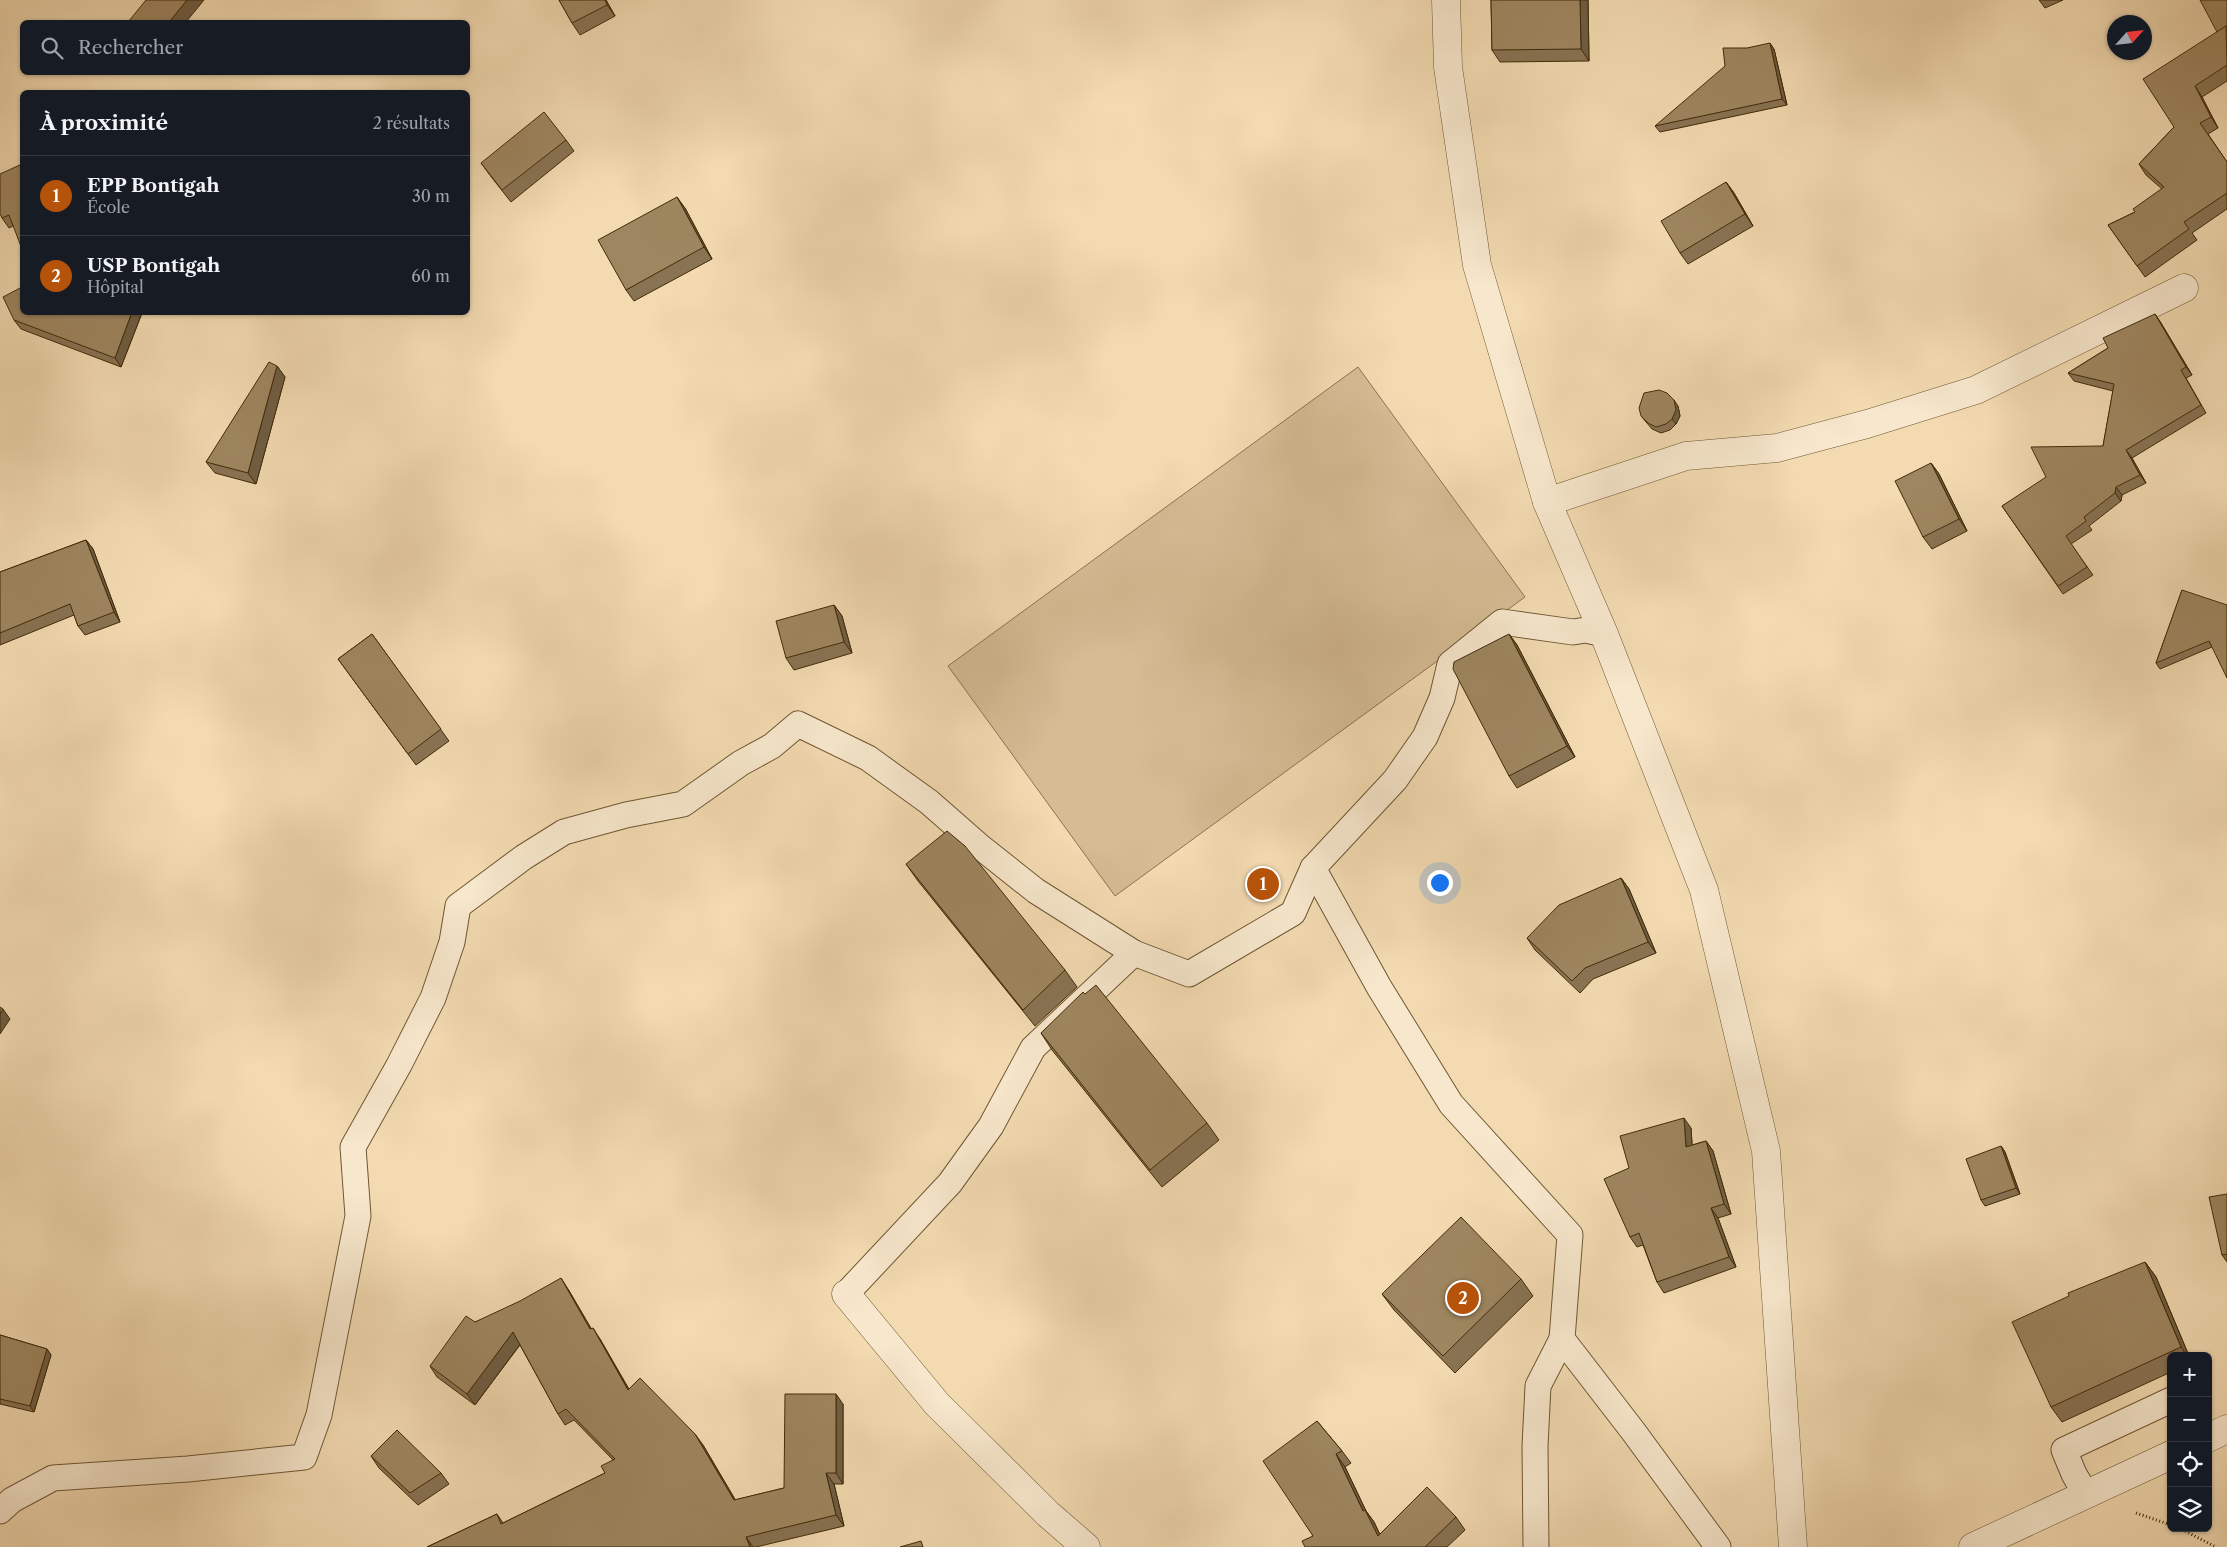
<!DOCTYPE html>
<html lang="fr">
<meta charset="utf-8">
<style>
body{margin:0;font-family:"Libre Caslon Text",serif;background:#20242c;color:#f1f3f6}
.controls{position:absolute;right:15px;bottom:15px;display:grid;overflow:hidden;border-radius:8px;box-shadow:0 1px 4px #0004}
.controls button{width:45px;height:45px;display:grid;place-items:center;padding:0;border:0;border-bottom:1px solid #363941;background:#171b24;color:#f1f3f6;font:25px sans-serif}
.compass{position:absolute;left:2107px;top:15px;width:45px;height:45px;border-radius:50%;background:#171b24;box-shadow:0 1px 4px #0004;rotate:63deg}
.you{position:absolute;left:1439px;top:882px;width:18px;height:18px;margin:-12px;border:4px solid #fff;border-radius:50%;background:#1a73e8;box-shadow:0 0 0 8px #1a73e833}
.badge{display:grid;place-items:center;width:32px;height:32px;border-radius:50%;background:#b45309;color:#fff;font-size:16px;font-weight:700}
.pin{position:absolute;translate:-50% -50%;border:2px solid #fff;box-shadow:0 1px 5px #0006}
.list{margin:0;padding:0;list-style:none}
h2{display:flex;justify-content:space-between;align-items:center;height:65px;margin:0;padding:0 20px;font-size:21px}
h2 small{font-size:16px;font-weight:400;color:#9ea1a6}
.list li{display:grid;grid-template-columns:32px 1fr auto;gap:15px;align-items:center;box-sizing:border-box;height:80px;padding:0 20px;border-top:1px solid #363941}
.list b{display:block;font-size:19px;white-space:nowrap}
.list p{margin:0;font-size:16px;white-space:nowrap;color:#9ea1a6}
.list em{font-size:16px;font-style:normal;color:#9ea1a6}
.icon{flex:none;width:28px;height:28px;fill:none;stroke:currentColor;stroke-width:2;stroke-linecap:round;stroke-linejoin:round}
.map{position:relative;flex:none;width:2227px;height:1547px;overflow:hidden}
.search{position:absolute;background:#171b24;box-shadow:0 1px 4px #0004;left:20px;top:20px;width:450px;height:55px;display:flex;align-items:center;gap:12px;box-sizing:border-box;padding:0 18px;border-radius:8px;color:#9ea1a6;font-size:19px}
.panel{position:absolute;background:#171b24;box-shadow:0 1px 4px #0004;left:20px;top:90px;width:450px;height:225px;border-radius:8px}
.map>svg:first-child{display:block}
.green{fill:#d5bc94;stroke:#8b744e}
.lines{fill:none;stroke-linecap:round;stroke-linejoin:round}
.lane-casing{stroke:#6e5733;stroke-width:27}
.street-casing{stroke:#6e5733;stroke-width:29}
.path{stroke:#412b09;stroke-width:3;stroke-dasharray:1 2.5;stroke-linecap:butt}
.lane{stroke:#f7e7cc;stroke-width:25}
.street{stroke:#f7e7cc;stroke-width:28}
.wall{fill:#887353;stroke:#412b09}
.shaded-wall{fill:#6f5e43;stroke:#412b09}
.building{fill:#9e8660;stroke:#412b09}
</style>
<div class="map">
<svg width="2227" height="1547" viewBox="0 0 2227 1547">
<rect width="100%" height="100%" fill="#f3dab1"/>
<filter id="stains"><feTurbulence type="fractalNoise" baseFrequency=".004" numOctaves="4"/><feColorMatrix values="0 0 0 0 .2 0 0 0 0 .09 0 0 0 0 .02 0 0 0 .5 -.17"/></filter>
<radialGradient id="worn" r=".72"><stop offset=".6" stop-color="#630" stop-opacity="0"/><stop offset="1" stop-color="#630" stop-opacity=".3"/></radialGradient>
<!-- green -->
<polygon class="green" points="1358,367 1525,597 1115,896 948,666"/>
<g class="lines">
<defs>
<g id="lane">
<polyline points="1313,868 1379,987 1451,1104 1570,1235 1562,1339 1633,1431 1718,1547"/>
<polyline points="846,1294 950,1183 991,1126 1033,1048 1134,953"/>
<polyline points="2086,1495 2074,1474 2064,1450 2171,1400"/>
<polyline points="0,1511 12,1500 53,1478 188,1469 304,1457 319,1415 358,1216 353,1147 399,1065 433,998 452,942 458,906 524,857 564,832 626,815 683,804 741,763 772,746 798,724 868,758 929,802 978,845 1036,891 1134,953 1189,974 1293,913 1313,868 1395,780 1425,737 1442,698 1450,664 1502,622 1573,632 1586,630 1604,634"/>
<polyline points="1536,1547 1535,1446 1538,1386 1562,1339"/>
</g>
<g id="street">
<polyline points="1446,0 1448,67 1477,265 1547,502 1604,634 1704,890 1766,1151 1793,1547"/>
<polyline points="1547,502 1686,456 1777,448 1867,424 1976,390 2184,288"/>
<polyline points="846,1294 937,1404 1048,1514 1086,1547"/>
<polyline points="2208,1438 2227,1429"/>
<polyline points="1973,1547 2171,1455"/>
</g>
</defs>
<!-- lane casing -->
<use href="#lane" class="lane-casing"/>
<!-- street casing -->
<use href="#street" class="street-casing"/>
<!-- path -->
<g class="path">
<polyline points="2136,1513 2171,1525"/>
<polyline points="2179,1528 2216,1547"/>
</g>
<!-- lane -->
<use href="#lane" class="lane"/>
<!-- street -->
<use href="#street" class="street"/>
</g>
<!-- wall -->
<g class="wall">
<polygon points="559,0 606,0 615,16 580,35 572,23"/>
<polygon points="1491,0 1588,0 1589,61 1500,62 1492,50"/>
<polygon points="2039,0 2063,0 2045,8"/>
<polygon points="2227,0 2227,81 2202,97 2218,128 2208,134 2227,162 2227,209 2192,233 2197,240 2145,277 2108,225 2135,212 2162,189 2146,175 2139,164 2174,127 2217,32"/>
<polygon points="1774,49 1787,105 1660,132 1655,126"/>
<polygon points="566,140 574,151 511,202 489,174 481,163"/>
<polygon points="0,174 13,226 9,228 2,218"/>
<polygon points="1726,182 1734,193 1753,226 1688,264 1680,253"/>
<polygon points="685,208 712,259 634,301 626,290"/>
<polygon points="142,313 121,367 21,329 14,320"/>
<polygon points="2155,314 2161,323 2192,375 2186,378 2206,413 2132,458 2146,483 2122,495 2121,501 2089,526 2092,530 2071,544 2093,575 2063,594 2002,506 2103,446 2113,391 2074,381 2068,373 2108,348"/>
<polygon points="277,366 285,377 256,484 215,473 206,462"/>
<polygon points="1678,406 1680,416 1676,424 1670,430 1661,433 1652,429 1641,416"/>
<polygon points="1931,463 1939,474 1967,531 1932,549 1923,537"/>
<polygon points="86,540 93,549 120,622 85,635 78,626 74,615 0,645 0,572"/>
<polygon points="2182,590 2212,647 2160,669 2156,663"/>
<polygon points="834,605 842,616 852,653 794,670 786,658"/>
<polygon points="372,634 449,741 416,765 338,659"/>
<polygon points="1509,634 1517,645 1575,757 1517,788 1509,776"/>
<polygon points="906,864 1065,970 1077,987 1035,1026 918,881"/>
<polygon points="1621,878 1629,889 1656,953 1593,979 1580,993 1535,950 1527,938"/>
<polygon points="1041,1033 1207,1123 1219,1140 1162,1187 1052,1050"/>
<polygon points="1691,1128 1692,1145 1706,1141 1713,1151 1731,1214 1718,1218 1736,1267 1664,1293 1657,1282 1643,1245 1637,1247 1630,1237 1629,1168"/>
<polygon points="2001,1146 2005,1152 2020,1194 1985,1206 1981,1200"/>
<polygon points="2227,1194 2227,1262 2222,1255"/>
<polygon points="2145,1262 2156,1277 2189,1356 2171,1356 2171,1372 2062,1422 2051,1407"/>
<polygon points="1521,1279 1533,1296 1455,1373 1394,1310 1382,1294"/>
<polygon points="568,1289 591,1329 600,1339 629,1389 703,1445 735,1500 784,1488 843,1404 843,1484 834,1484 844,1526 756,1547 427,1547 497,1514 503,1523 605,1473 613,1460 574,1420 565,1425 558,1414 520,1345 475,1405 437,1377 430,1366 475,1322"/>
<polygon points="0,1335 47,1349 51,1355 34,1412 0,1404"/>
<polygon points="1317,1421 1342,1451 1351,1463 1345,1467 1366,1511 1374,1522 1380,1535 1456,1517 1465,1530 1447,1547 1305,1547 1313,1536"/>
<polygon points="371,1456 441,1473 449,1484 418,1505 379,1468"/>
</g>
<!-- shaded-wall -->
<g class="shaded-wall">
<polygon points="187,0 204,0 186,22 169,22"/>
<polygon points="605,0 606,0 615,16 607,5"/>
<polygon points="1580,0 1588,0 1589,61 1581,49"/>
<polygon points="1770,43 1774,49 1787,105 1782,99"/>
<polygon points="2195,86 2202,97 2218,128 2211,117"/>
<polygon points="1726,182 1734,193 1753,226 1745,214"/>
<polygon points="677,197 685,208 712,259 704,247"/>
<polygon points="132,312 142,313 121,367 115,358"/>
<polygon points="2155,314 2161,323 2192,375 2186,367"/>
<polygon points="277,366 285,377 256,484 248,473"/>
<polygon points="1674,400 1678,406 1680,416 1676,424 1672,419"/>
<polygon points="2126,450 2132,458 2146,483 2140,475"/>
<polygon points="1931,463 1939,474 1967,531 1959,519"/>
<polygon points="2116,487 2122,495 2121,501 2115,493"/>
<polygon points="86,540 93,549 120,622 114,612"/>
<polygon points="834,605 842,616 852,653 844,642"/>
<polygon points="1509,634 1517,645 1575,757 1567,746"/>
<polygon points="1621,878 1629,889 1656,953 1648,942"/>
<polygon points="3,1009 10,1019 0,1034 0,1014"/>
<polygon points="1684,1118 1691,1128 1693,1157 1686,1147"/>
<polygon points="1706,1141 1713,1151 1731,1214 1724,1204"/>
<polygon points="2001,1146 2005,1152 2020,1194 2016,1188"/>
<polygon points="1711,1208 1718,1218 1736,1267 1729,1257"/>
<polygon points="2145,1262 2156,1277 2189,1356 2187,1356 2181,1347"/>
<polygon points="561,1278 568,1289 598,1340 590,1329"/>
<polygon points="593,1328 600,1339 635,1401 628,1390"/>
<polygon points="513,1332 521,1343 475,1405 467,1394"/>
<polygon points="47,1349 51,1355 34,1412 30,1406"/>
<polygon points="836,1394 843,1404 843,1484 836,1473"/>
<polygon points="695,1434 703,1445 742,1511 734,1500"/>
<polygon points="1336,1454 1345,1467 1366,1511 1374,1522 1386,1547 1378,1536 1363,1511"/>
<polygon points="826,1473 834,1484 844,1526 836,1515"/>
<polygon points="746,1537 753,1547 750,1547"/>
</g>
<!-- building -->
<g class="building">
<polygon points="146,0 187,0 169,22 128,22"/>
<polygon points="559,0 605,0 607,5 572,23"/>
<polygon points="1491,0 1580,0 1581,49 1492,50"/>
<polygon points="2200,0 2227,0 2227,26 2226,26 2217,32"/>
<polygon points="2226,26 2227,65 2195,86 2211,117 2200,123 2227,162 2227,193 2184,222 2189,229 2137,266 2108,225 2135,212 2133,209 2164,187 2139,164 2174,127 2143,79"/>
<polygon points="1770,43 1782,99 1655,126 1725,66 1723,48 1747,48"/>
<polygon points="544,112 566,140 502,190 481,163"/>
<polygon points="22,164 22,249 9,215 2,218 0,214 0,174"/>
<polygon points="1726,182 1745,214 1680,253 1661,221"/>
<polygon points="677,197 704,247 626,290 598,240"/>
<polygon points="22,287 22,312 132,312 115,358 14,320 3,297"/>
<polygon points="2155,314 2186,367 2181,370 2201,405 2126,450 2140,475 2116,487 2115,493 2084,517 2086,521 2066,536 2087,567 2058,586 2002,506 2046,477 2031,447 2103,446 2114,384 2068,373 2108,348 2103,338"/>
<polygon points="269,362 277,366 248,473 206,462"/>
<polygon points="1659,390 1667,393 1674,400 1676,410 1672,419 1666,424 1656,427 1648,423 1641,416 1639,408 1644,393"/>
<polygon points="1931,463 1959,519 1923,537 1895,481"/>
<polygon points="86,540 114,612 78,626 70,604 0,633 0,572"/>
<polygon points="2182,590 2227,605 2227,678 2209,641 2156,663"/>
<polygon points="834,605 844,642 786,658 776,621"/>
<polygon points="372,634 441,729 408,754 338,659"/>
<polygon points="1509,634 1567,746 1509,776 1453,669 1454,662"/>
<polygon points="947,831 965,846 1065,970 1023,1010 906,864"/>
<polygon points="1621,878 1648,942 1585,968 1572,981 1527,938 1559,905"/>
<polygon points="1096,985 1207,1123 1150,1170 1041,1033 1083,992 1085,994"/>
<polygon points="0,1007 3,1009 0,1014"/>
<polygon points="1684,1118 1686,1147 1706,1141 1724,1204 1711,1208 1729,1257 1657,1282 1639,1233 1630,1237 1604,1179 1629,1168 1620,1136"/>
<polygon points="2001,1146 2016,1188 1981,1200 1966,1159"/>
<polygon points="2227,1194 2227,1254 2222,1255 2209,1197"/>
<polygon points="1461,1217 1521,1279 1443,1356 1382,1294"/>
<polygon points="2145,1262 2181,1347 2051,1407 2012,1322 2069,1296 2068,1293"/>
<polygon points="561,1278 590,1329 593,1328 628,1390 640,1378 695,1434 734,1500 784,1488 785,1394 836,1394 836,1473 826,1473 836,1515 746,1537 750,1547 427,1547 497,1514 501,1524 605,1473 601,1466 615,1459 566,1409 558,1414 513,1332 467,1394 430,1366 466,1316 475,1322 520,1301"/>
<polygon points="0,1335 47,1349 30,1406 0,1399"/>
<polygon points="1317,1421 1342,1451 1336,1454 1363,1511 1365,1510 1378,1536 1427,1487 1456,1517 1425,1547 1305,1547 1302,1541 1313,1536 1263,1461"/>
<polygon points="397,1430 441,1473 410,1493 371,1456"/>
<polygon points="921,1541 923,1547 900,1547"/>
</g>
<rect width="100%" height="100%" filter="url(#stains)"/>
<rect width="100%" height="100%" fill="url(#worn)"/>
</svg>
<div class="controls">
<button>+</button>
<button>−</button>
<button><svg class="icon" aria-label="locate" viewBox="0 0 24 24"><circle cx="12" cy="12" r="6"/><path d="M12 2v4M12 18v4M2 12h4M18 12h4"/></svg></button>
<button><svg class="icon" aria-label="layers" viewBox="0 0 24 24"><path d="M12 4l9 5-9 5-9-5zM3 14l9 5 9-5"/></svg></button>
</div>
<svg class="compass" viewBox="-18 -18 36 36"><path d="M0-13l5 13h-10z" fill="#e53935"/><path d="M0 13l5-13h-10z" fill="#9ea1a6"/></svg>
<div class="you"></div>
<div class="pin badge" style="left:1263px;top:884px">1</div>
<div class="pin badge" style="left:1463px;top:1298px">2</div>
<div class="search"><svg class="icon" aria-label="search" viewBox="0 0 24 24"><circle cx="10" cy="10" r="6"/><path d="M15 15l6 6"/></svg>Rechercher</div>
<section class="panel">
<h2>À proximité<small>2 résultats</small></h2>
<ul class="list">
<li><span class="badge">1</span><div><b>EPP Bontigah</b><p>École</p></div><em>30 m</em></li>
<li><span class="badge">2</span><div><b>USP Bontigah</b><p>Hôpital</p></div><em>60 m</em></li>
</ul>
</section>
</div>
